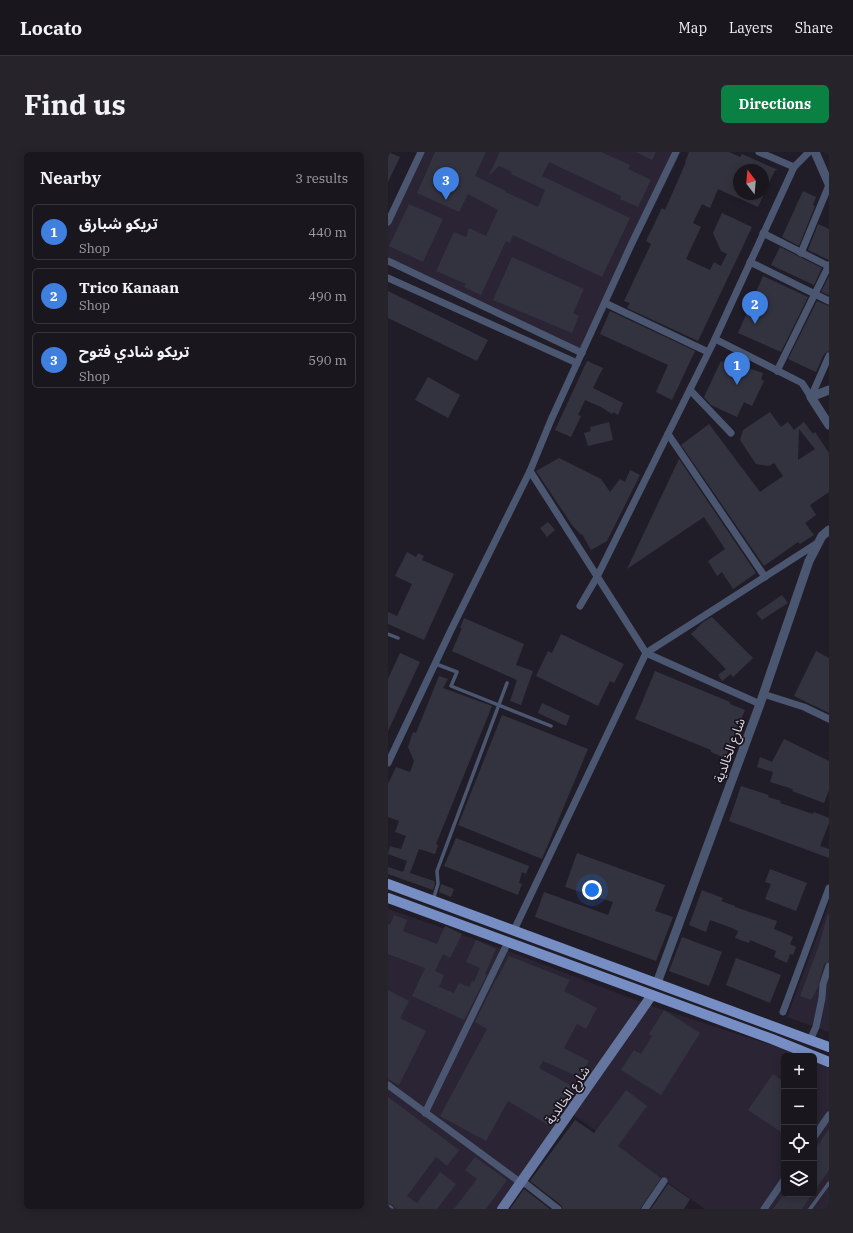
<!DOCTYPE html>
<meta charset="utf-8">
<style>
body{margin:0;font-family:"IBM Plex Serif","Noto Sans Arabic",serif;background:#26232b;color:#f1f3f6}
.controls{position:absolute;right:12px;bottom:12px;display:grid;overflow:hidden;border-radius:6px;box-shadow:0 2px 10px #0003}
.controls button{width:36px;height:36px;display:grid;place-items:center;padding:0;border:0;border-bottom:1px solid #37353c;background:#19161e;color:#f1f3f6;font:20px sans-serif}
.compass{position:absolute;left:345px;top:12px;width:36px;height:36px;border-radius:50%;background:#19161e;box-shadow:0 2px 10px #0003;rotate:344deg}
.you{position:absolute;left:204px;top:738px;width:14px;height:14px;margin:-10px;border:3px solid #fff;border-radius:50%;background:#1a73e8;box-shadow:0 0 0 6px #1a73e833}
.badge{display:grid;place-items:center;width:26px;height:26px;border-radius:50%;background:#0b8043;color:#fff;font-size:13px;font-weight:700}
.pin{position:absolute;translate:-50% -33px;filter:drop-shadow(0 1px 2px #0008)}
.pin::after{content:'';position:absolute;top:21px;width:14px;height:12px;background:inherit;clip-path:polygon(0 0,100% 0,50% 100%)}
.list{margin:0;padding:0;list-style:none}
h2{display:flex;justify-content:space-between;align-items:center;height:52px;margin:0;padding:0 16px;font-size:17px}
h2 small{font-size:13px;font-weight:400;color:#9f9fa4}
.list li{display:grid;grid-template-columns:26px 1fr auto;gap:12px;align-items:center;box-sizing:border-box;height:56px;margin:0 8px 8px;padding:0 8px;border:1px solid #37353c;border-radius:6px}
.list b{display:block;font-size:15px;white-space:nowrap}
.list p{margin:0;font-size:13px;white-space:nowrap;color:#9f9fa4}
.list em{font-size:13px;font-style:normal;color:#9f9fa4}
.icon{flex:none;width:22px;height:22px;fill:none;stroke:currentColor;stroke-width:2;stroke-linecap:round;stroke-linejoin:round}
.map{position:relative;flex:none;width:441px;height:1057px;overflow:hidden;border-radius:6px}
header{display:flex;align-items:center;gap:24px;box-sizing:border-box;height:56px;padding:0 20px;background:#19161e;border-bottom:1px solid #37353c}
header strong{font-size:19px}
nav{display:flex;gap:22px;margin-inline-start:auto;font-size:14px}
.intro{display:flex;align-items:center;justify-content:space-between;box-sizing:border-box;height:96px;padding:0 24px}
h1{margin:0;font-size:28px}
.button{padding:10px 18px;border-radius:6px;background:#0b8043;color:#fff;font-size:14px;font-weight:700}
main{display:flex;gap:24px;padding:0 24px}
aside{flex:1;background:#19161e;border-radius:6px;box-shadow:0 2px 10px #0003}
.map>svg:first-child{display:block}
.built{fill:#2b2434}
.building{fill:#33333f;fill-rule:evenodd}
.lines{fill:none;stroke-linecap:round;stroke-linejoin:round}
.service{stroke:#4b5771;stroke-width:3.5}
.minor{stroke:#4b5771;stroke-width:7}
.tertiary{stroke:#4b5771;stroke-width:9}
.secondary{stroke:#64769f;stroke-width:10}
.primary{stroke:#768ec4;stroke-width:10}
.labels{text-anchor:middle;stroke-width:3.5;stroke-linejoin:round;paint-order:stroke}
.street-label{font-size:13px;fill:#dcd9e0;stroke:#18131e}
</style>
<header>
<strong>Locato</strong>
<nav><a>Map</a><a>Layers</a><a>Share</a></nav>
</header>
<div class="intro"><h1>Find us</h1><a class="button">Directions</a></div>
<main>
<aside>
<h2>Nearby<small>3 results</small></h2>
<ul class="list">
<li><span class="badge" style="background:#3f7fe0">1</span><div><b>تريكو شبارق</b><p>Shop</p></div><em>440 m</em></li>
<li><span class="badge" style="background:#3f7fe0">2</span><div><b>Trico Kanaan</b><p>Shop</p></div><em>490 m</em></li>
<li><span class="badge" style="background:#3f7fe0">3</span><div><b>تريكو شادي فتوح</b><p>Shop</p></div><em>590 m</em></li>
</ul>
</aside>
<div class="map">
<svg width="441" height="1057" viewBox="0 0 441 1057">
<rect width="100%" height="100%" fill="#211d28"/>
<!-- built -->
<g class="built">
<polygon points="33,0 293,0 194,201 0,109 0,70"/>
<polygon points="441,753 441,880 399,865"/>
<polygon points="0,757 120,799 260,853 417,904 396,904 396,1042 426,1042 426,907 441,912 441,1057 317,1057 187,964 183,959 114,1057 2,1057 0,1056"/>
</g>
<!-- building -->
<g class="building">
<polygon points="0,0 12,5 0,30"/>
<polygon points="47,0 98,0 87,24 118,39 117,40 150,55 157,38 123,22 124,20 111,14 102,23 101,23 112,0 213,0 242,13 240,17 263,28 250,55 232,47 233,44 161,10 154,24 242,66 214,125 125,83 122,91 118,89 93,143 76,135 78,132 48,119 66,80 78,85 81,76 98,84 110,58 80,42 71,60 29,41"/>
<polygon points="248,0 268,0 264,8"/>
<path d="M301 0H341L352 5 354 2 390 18H387L370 55 330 37 322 56 314 52 305 71 313 75 298 107 322 118 326 110 333 114 339 102 333 99 325 81 334 61 364 75 310 189 239 156 242 151 236 149 263 92 258 89 274 56 277 58 298 10H297ZM351 18H375V42H351Z"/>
<polygon points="415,39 428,45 425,53 427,54 411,94 394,85"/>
<polygon points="21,52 55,67 35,110 1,94"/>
<polygon points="430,72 441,77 441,108 420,98"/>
<polygon points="392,95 434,116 426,133 383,113"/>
<polygon points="124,105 196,137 185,161 191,164 184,181 105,148"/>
<polygon points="375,124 420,145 393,200 350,181"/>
<polygon points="441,124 441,143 433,140"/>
<polygon points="0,139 100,188 89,209 0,166"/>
<polygon points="429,149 441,154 441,199 436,202 428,220 400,207"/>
<polygon points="222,159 307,199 284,248 268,240 280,213 212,182"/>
<polygon points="199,209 215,216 205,236 235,251 230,263 225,260 224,262 213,255 197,248 190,263 193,264 183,285 167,278"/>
<polygon points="333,209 353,218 354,214 375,221 373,227 376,229 364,254 356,250 349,265 323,253 316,245"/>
<polygon points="40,225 72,243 60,266 27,248"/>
<path d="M382 260 393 275 400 270 406 278 416 270 425 282 427 280 441 301V340L422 353 428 363 417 371 426 383 412 392 410 390 376 414 293 293 321 272 372 340 395 324 386 311 381 314 368 312 352 288 355 278ZM411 277 427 297 410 308Z"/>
<polygon points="221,270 225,288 200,294 196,281 203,279 202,275"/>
<polygon points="171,306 213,327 222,340 232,327 237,330 242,318 252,323 219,389 203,398 194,382 193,383 184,373 148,319"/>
<polygon points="291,307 368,421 345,437 334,420 329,424 320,409 337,397 316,365 239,417"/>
<polygon points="160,370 167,378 159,385 152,376"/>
<polygon points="19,400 28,405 30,401 36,404 34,408 66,422 36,488 0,472 0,460 9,464 24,432 7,424"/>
<polygon points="394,443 400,451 374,468 368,461"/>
<polygon points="324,465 365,506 345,525 343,522 334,529 330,523 338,517 303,482 315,470"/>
<polygon points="76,466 136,492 128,513 145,519 133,553 122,549 129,528 64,499 74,476 72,476"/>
<polygon points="173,482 236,512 226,531 222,529 210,554 148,524 160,499 164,501"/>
<polygon points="428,499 441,506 441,561 406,544"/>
<polygon points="12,501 32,510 0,579 0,527"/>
<polygon points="267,519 342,550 342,552 357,558 337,606 323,600 323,598 247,567"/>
<polygon points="51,524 60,527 55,536 104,554 48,692 50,693 47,702 31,697 22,721 46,729 47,732 45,738 0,722 0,715 15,720 19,709 0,702 2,694 13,697 18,684 7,680 11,669 0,665 0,632 8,615 22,620 26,609 20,595 25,580 28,581"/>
<polygon points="154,551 182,564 178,574 150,561"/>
<polygon points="114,563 200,597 154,707 70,673"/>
<polygon points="396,587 441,609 441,638 436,651 404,639 405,637 382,630 385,620 369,615 372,605 384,610"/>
<polygon points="353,634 381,643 380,645 393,649 392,651 425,662 426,660 441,666 441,671 432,694 441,697 441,706 341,669"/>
<polygon points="68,686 141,714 138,722 134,720 131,731 134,732 130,743 56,714"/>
<polygon points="189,701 277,733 267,759 285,765 268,809 147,765 156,740 220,763 225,750 177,735"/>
<polygon points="382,717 419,731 408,759 377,747 383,732 377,730"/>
<polygon points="53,732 66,737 63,745 51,740"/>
<polygon points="314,738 335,746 333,749 347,754 347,755 389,769 386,777 405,785 402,792 408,795 405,803 402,802 399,811 386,805 388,799 362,788 361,791 347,786 350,779 344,776 322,768 318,780 301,773"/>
<polygon points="440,762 441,762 441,809 436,812 430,835 423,848 412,844 430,796"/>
<polygon points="6,763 19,768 15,779 49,792 57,774 74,782 62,806 55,802 47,819 56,823 51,835 66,841 71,831 81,835 84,829 86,830 92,816 78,810 88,788 108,797 97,822 99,823 76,868 24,844 37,816 0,802 0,772 2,773"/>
<polygon points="294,785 334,800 321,834 281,819"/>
<polygon points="121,804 182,828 176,839 209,856 198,877 189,872 176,896 201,909 191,925 155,909 151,916 186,935 177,951 175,949 160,973 120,949 98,989 52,964 99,877 87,870 108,827 109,827"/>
<polygon points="348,806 393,823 382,851 338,833"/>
<polygon points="0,838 21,849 12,866 38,879 11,933 0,927"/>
<polygon points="276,858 312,881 273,943 233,918 246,898 253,902 264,884 261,882"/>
<polygon points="385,922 396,930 396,975 393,980 360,958"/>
<polygon points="238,938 259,954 230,994 273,1026 252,1057 175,1057 173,1053 142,1029 187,968 206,981"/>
<polygon points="0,945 71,998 59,1014 48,1005 19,1044 29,1051 52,1020 68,1032 49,1057 8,1057 5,1053 0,1051"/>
<polygon points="441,977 441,1018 426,1040 426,998"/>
<polygon points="87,1005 119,1028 98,1057 66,1057 89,1027 77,1018"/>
<polygon points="280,1032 302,1047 296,1057 263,1057"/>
<polygon points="136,1037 162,1057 122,1057"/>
<polygon points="396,1042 424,1042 414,1057 385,1057"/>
</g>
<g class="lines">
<!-- service -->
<g class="service">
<polyline points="0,482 10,486"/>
<polyline points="48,512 69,520 63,534 163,574"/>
<polyline points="45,748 50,732 49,719 119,531"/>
<polyline points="422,1057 441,1031"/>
</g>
<!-- minor -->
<g class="minor">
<polyline points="371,0 406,15"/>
<polyline points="0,70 33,0"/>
<polyline points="375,81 440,114"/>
<polyline points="413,101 441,33"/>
<polyline points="0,109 194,201"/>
<polyline points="362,110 441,149"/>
<polyline points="0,126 189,211"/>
<polyline points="217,151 320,200"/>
<polyline points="327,187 414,231 423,245"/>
<polyline points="389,219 441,113"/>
<polyline points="302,238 343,281"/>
<polyline points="423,245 441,204"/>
<polyline points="280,282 377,425"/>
<polyline points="142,319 258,501 372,552"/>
<polyline points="192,454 209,425 327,187 406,15 421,0"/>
<polyline points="375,542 416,555 441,567"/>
<polyline points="0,611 63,478 142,319 163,268 243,93 288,0"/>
<polyline points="126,778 258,501 431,390"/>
<polyline points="395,860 441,736"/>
<polyline points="422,888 428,875 434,846 435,832 441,814"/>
<polyline points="0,933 133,1031 138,1032 170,1057"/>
<polyline points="37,961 120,790"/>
<polyline points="426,985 441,963"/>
<polyline points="0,1056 2,1057"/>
<polyline points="257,1057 276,1029"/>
<polyline points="376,1057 396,1028"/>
</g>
<!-- tertiary -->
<g class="tertiary">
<polyline points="427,0 441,32"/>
<polyline points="441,238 423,245 441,273"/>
<polyline points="269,831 372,552 421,409 434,384 441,378"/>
</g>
<!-- secondary -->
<polyline class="secondary" points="114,1057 264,843"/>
<!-- primary -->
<g class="primary">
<polyline points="0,732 441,895"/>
<polyline points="0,746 384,887 441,910"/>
</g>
</g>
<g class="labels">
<!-- street labels -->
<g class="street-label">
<text transform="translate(341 598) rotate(-70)" y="5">شارع الخالدية</text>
<text transform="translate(179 943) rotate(-55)" y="5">شارع الخالدية</text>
</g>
</g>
</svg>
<div class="controls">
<button>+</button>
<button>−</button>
<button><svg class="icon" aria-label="locate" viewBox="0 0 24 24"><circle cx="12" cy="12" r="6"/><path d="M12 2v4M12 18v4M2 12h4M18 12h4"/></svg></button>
<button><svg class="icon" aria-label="layers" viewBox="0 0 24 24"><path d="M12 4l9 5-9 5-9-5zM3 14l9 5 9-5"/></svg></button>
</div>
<svg class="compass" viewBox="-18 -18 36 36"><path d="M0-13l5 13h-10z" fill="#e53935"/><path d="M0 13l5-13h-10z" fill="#9f9fa4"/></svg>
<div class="you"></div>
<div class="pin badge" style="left:349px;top:233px;background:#3f7fe0">1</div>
<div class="pin badge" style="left:367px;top:172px;background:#3f7fe0">2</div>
<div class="pin badge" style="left:58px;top:48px;background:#3f7fe0">3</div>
</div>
</main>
